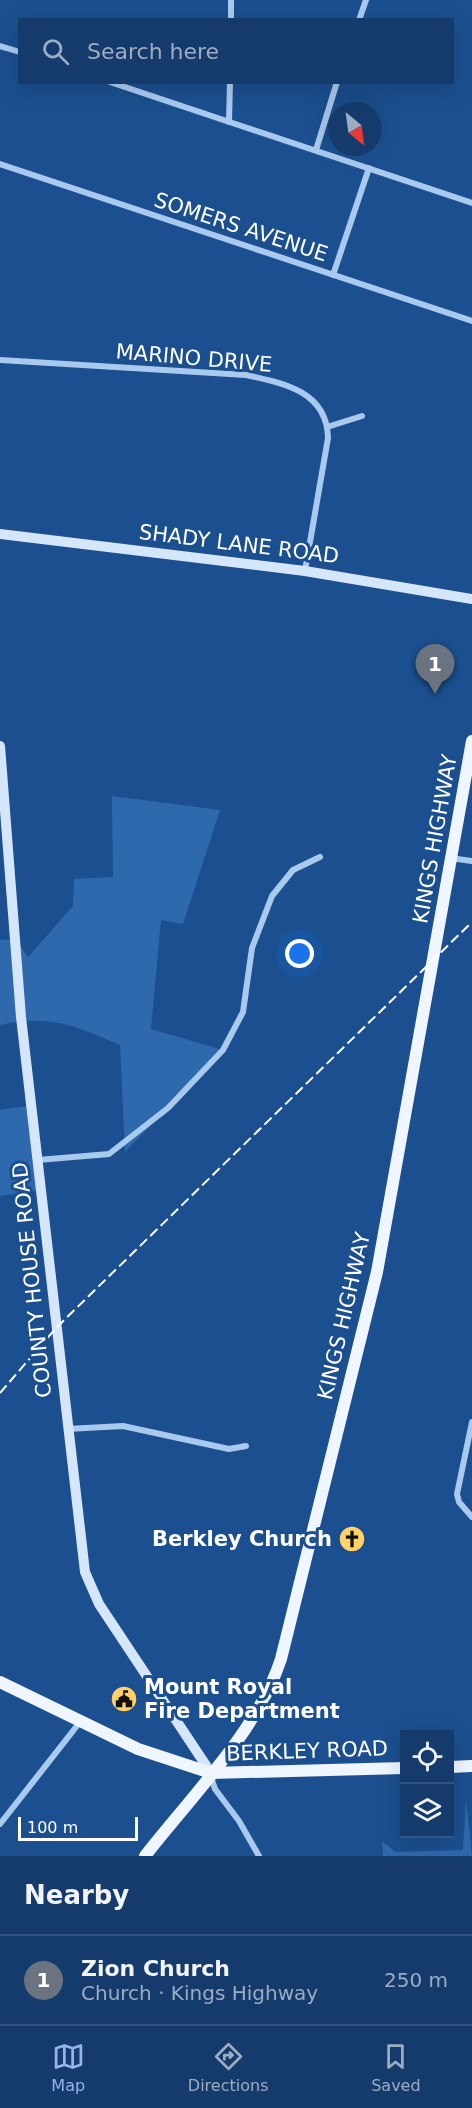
<!DOCTYPE html>
<meta charset="utf-8">
<style>
body{margin:0;font-family:"DejaVu Sans",sans-serif;background:#214673;color:#f1f3f6}
.controls{position:absolute;right:18px;bottom:18px;display:grid;overflow:hidden;border-radius:0px;box-shadow:0 6px 24px #0002}
.controls button{width:54px;height:54px;display:grid;place-items:center;padding:0;border:0;border-bottom:2px solid #33557e;background:#143b6b;color:#f1f3f6;font:30px sans-serif}
.compass{position:absolute;left:328px;top:102px;width:54px;height:54px;border-radius:50%;background:#143b6b;box-shadow:0 6px 24px #0002;rotate:151deg}
.scale{position:absolute;left:18px;bottom:15px;width:120px;box-sizing:border-box;padding-left:6px;border:3px solid #fff;border-top:0;font-size:16px;line-height:21px;white-space:nowrap;color:#fff;-webkit-text-stroke:4px #1b4f8f;paint-order:stroke}
.you{position:absolute;left:300px;top:954px;width:21px;height:21px;margin:-15px;border:4px solid #fff;border-radius:50%;background:#1a73e8;box-shadow:0 0 0 9px #1a73e833}
.badge{display:grid;place-items:center;width:39px;height:39px;border-radius:50%;background:#95b2f1;color:#fff;font-size:20px;font-weight:700}
.pin{position:absolute;translate:-50% -50px;filter:drop-shadow(0 2px 3px #0008)}
.pin::after{content:'';position:absolute;top:32px;width:21px;height:18px;background:inherit;clip-path:polygon(0 0,100% 0,50% 100%)}
.list{margin:0;padding:0;list-style:none}
h2{display:flex;justify-content:space-between;align-items:center;height:78px;margin:0;padding:0 24px;font-size:26px}
h2 small{font-size:20px;font-weight:400;color:#9dadc1}
.list li{display:grid;grid-template-columns:39px 1fr auto;gap:18px;align-items:center;box-sizing:border-box;height:90px;padding:0 24px;border-top:2px solid #33557e}
.list b{display:block;font-size:22px;white-space:nowrap}
.list p{margin:0;font-size:20px;white-space:nowrap;color:#9dadc1}
.list em{font-size:20px;font-style:normal;color:#9dadc1}
.icon{flex:none;width:33px;height:33px;fill:none;stroke:currentColor;stroke-width:2;stroke-linecap:round;stroke-linejoin:round}
.map{position:relative;flex:none;width:472px;height:1856px;overflow:hidden}
.search{position:absolute;background:#143b6b;box-shadow:0 6px 24px #0002;left:18px;right:18px;top:18px;height:66px;display:flex;align-items:center;gap:15px;box-sizing:border-box;padding:0 21px;border-radius:0px;color:#9dadc1;font-size:22px}
.sheet{height:168px;background:#143b6b}
nav{display:flex;justify-content:space-around;align-items:center;box-sizing:border-box;height:84px;border-top:2px solid #33557e;background:#143b6b;font-size:16px;color:#9dadc1}
nav a{display:grid;justify-items:center;gap:3px}
nav .on{color:#95b2f1}
.map>svg:first-child{display:block}
.green{fill:#2e69ad}
.lines{fill:none;stroke-linecap:round;stroke-linejoin:round}
.street{stroke:#a9c9ee;stroke-width:6}
.secondary{stroke:#d6e6fa;stroke-width:10}
.primary{stroke:#f0f6ff;stroke-width:12}
.rail{stroke:#fff;stroke-width:2;stroke-dasharray:10 4.5;stroke-linecap:butt}
.labels{text-anchor:middle;stroke-width:6;stroke-linejoin:round;paint-order:stroke}
.street-label{font-size:21px;fill:#fff;stroke:#1b4f8f}
.poi-label{font-size:21px;font-weight:bold;fill:#fff;stroke:#1b4f8f;text-anchor:end}
</style>
<div class="map">
<svg width="472" height="1856" viewBox="0 0 472 1856">
<rect width="100%" height="100%" fill="#1b4f8f"/>
<!-- green -->
<g class="green">
<path d="M112 796 220 810 183 924 161 920 151 1029 223 1050 125 1152 120 1045C76 1026 48 1014 0 1025V940L16 939 28 957 73 906 74 879 113 877Z"/>
<polygon points="33,1105 42,1190 0,1196 0,1110"/>
<polygon points="466,1799 472,1856 383,1856 382,1841 395,1852 463,1850"/>
</g>
<g class="lines">
<!-- street -->
<g class="street">
<polyline points="231,20 231,0"/>
<polyline points="359,20 366,0"/>
<polyline points="0,46 20,52"/>
<polyline points="110,82 472,203"/>
<polyline points="229,122 230,82"/>
<polyline points="316,150 337,82"/>
<polyline points="0,164 472,321"/>
<polyline points="333,275 369,168"/>
<path d="M0 360 246 375C283 383 327 391 328 438L305 571"/>
<polyline points="327,427 362,416"/>
<polyline points="450,858 472,861"/>
<polyline points="38,1160 109,1154 168,1108 223,1050 243,1012 252,948 272,896 293,870 320,857"/>
<polyline points="472,1422 457,1494 459,1502 472,1517"/>
<polyline points="67,1429 123,1426 229,1449 246,1446"/>
<polyline points="211,1777 215,1789 239,1821 259,1856"/>
<polyline points="0,1824 80,1722"/>
</g>
<!-- secondary -->
<g class="secondary">
<polyline points="0,534 305,571 472,599"/>
<polyline points="0,746 21,1017 85,1572 99,1604 211,1773"/>
</g>
<!-- primary -->
<g class="primary">
<polyline points="0,1682 138,1749 211,1773 404,1768"/>
<polyline points="450,1767 472,1766"/>
<path d="M145 1856C191 1797 258 1730 281 1659L377 1272 472 741"/>
</g>
<!-- rail -->
<polyline class="rail" points="0,1393 56,1328 472,922"/>
</g>
<!-- icons -->
<defs>
<symbol id="church-disc" viewBox="-11 -11 22 22"><circle r="9.5" fill="#ffd166" stroke="#1b4f8f"/><path d="M-1.2-6h2.4v3.5h3.3v2.4h-3.3V6h-2.4V-.1h-3.3v-2.4h3.3Z" fill="#111"/></symbol>
<symbol id="civic-disc" viewBox="-11 -11 22 22"><circle r="9.5" fill="#ffd166" stroke="#1b4f8f"/><path d="M-.6-6.5H3V-4.5H.6V-3L4-1V1h2V6H-6V1h2V-1L-.6-3ZM-1.2 2.5V6h2.4V2.5Z" fill="#111"/></symbol>
</defs>
<g fill-rule="evenodd">
<use href="#church-disc" x="337" y="1524" width="30" height="30"/>
<use href="#civic-disc" x="109" y="1684" width="30" height="30"/>
</g>
<g class="labels">
<!-- street labels -->
<g class="street-label">
<text transform="translate(241 227) rotate(18)" y="7">SOMERS AVENUE</text>
<text transform="translate(194 358) rotate(5)" y="7">MARINO DRIVE</text>
<text transform="translate(239 544) rotate(7)" y="7">SHADY LANE ROAD</text>
<text transform="translate(435 839) rotate(-80)" y="7">KINGS HIGHWAY</text>
<text transform="translate(32 1280) rotate(-96)" y="7">COUNTY HOUSE ROAD</text>
<text transform="translate(344 1316) rotate(-77)" y="7">KINGS HIGHWAY</text>
<text transform="translate(307 1751) rotate(-2)" y="7">BERKLEY ROAD</text>
</g>
<!-- poi labels -->
<g class="poi-label">
<text x="332" y="1546">Berkley Church</text>
<text x="144" y="1694" text-anchor="start">Mount Royal<tspan x="144" dy="24">Fire Department</tspan></text>
</g>
</g>
</svg>
<div class="controls">
<button><svg class="icon" aria-label="locate" viewBox="0 0 24 24"><circle cx="12" cy="12" r="6"/><path d="M12 2v4M12 18v4M2 12h4M18 12h4"/></svg></button>
<button><svg class="icon" aria-label="layers" viewBox="0 0 24 24"><path d="M12 4l9 5-9 5-9-5zM3 14l9 5 9-5"/></svg></button>
</div>
<svg class="compass" viewBox="-18 -18 36 36"><path d="M0-13l5 13h-10z" fill="#e53935"/><path d="M0 13l5-13h-10z" fill="#9dadc1"/></svg>
<div class="scale">100 m</div>
<div class="you"></div>
<div class="pin badge" style="left:435px;top:694px;background:#6b7280">1</div>
<div class="search"><svg class="icon" aria-label="search" viewBox="0 0 24 24"><circle cx="10" cy="10" r="6"/><path d="M15 15l6 6"/></svg>Search here</div>
</div>
<section class="sheet">
<h2>Nearby<small></small></h2>
<ul class="list">
<li><span class="badge" style="background:#6b7280">1</span><div><b>Zion Church</b><p>Church · Kings Highway</p></div><em>250 m</em></li>
</ul>
</section>
<nav>
<a class="on"><svg class="icon" aria-label="map" viewBox="0 0 24 24"><path d="M3 6l6-2 6 2 6-2v14l-6 2-6-2-6 2zM9 4v14M15 6v14"/></svg>Map</a>
<a><svg class="icon" aria-label="directions" viewBox="0 0 24 24"><path d="M12 3l9 9-9 9-9-9zM9 14v-3h6M13 9l2 2-2 2"/></svg>Directions</a>
<a><svg class="icon" aria-label="saved" viewBox="0 0 24 24"><path d="M7 4h10v16l-5-4-5 4z"/></svg>Saved</a>
</nav>
